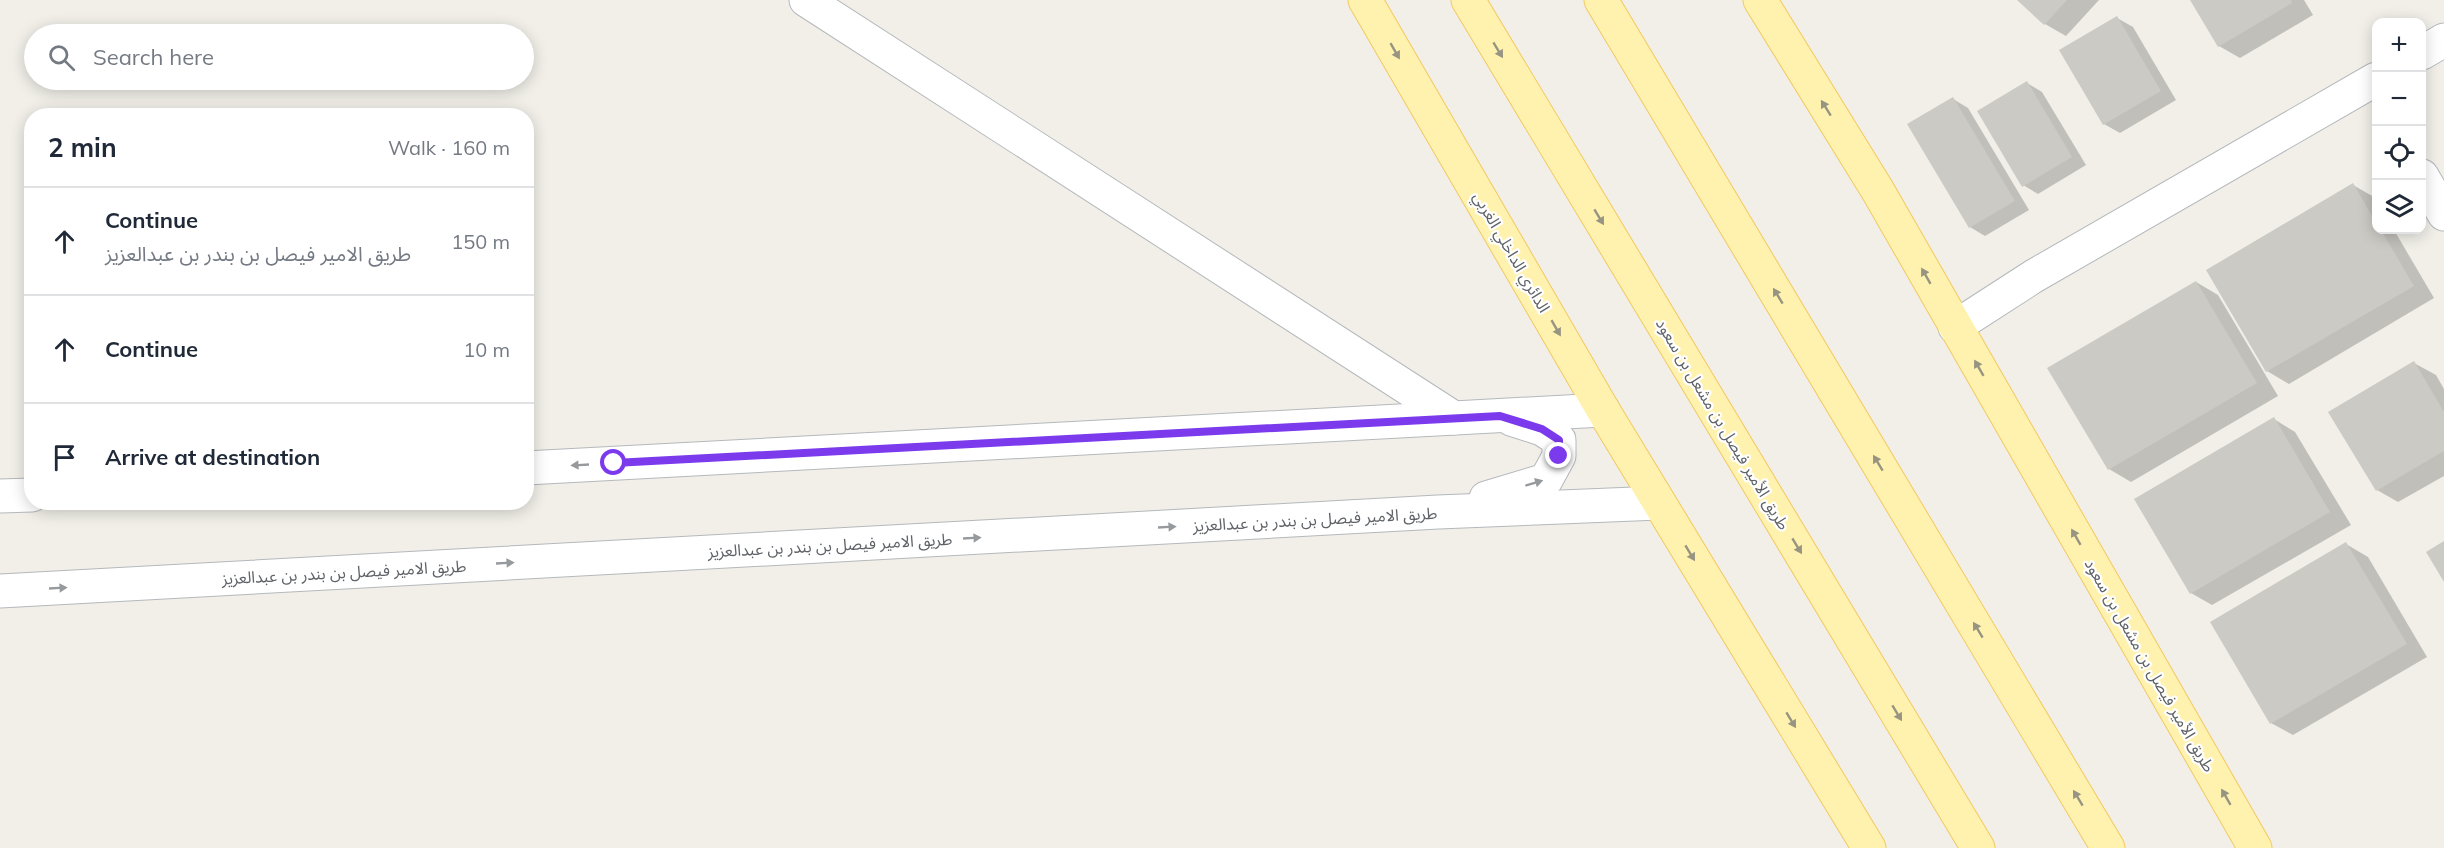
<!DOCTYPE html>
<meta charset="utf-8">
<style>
body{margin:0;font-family:Mulish,"Noto Sans Arabic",sans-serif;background:#f2f2f3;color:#1f2937}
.controls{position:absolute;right:18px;top:18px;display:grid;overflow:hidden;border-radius:12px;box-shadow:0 3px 15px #0003}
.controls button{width:54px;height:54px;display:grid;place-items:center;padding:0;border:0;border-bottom:2px solid #e0e1e3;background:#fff;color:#1f2937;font:30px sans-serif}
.stop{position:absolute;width:18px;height:18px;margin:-14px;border:4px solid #7c3aed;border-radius:50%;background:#fff}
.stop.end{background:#7c3aed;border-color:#fff;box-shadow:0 2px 6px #0008}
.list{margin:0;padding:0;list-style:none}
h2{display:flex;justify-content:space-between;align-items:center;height:78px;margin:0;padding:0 24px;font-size:26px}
h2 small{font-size:20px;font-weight:400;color:#747a83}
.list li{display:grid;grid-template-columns:39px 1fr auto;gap:18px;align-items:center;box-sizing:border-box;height:108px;padding:0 24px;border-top:2px solid #e0e1e3}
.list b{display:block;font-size:22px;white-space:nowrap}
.list p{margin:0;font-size:20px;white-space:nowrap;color:#747a83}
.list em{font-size:20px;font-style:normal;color:#747a83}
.icon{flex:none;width:33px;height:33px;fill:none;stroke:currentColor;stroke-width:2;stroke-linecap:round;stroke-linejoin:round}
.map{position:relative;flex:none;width:2444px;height:848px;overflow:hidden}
.search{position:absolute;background:#fff;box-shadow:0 3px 15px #0003;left:24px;top:24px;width:510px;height:66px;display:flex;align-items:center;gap:15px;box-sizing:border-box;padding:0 21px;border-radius:33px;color:#747a83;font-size:22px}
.panel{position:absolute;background:#fff;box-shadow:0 3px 15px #0003;left:24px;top:108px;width:510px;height:402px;border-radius:24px}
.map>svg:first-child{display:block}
.shadow{fill:#0003}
.building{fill:#cccac5}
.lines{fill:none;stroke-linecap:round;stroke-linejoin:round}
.minor-casing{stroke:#b5b8bc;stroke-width:35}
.major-casing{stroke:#f2c960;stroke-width:35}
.minor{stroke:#fff;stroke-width:33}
.major{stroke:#fff2af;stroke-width:33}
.oneway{fill:#979581}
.oneway2{fill:#979a9d}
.route{stroke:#7c3aed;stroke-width:8}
.labels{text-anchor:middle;stroke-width:4.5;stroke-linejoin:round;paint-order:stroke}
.street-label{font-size:16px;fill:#5f6368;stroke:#fff}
</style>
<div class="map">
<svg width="2444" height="848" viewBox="0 0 2444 848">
<rect width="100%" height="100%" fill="#f1efe8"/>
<!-- shadow -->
<g class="shadow">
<polygon points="2019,0 2099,0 2066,36 2045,24"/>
<polygon points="2192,0 2304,0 2313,15 2240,58 2219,46"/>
<polygon points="2117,18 2133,27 2176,100 2120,133 2104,124"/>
<polygon points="2027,83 2042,92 2086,165 2038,194 2023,185"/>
<polygon points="1953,99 1968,108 2029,210 1985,236 1970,227"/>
<polygon points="2353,185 2374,197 2376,201 2376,230 2394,230 2434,298 2289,384 2267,371"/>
<polygon points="2196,282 2218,295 2278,396 2131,482 2109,469 2049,368"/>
<polygon points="2414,363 2436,375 2444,389 2444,476 2398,502 2377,490"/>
<polygon points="2274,419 2295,432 2351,525 2212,605 2191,593"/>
<polygon points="2346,544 2368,557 2427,657 2293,735 2271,723"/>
</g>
<!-- building -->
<g class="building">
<polygon points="2017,0 2067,0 2044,25"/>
<polygon points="2190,0 2291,0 2292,3 2218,47"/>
<polygon points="2117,16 2161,91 2103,125 2059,50"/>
<polygon points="2027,81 2072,157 2022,187 1977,111"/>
<polygon points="1953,97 2015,201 1969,228 1907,124"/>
<polygon points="2353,183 2376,223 2376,230 2381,230 2414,286 2266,372 2206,270"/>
<polygon points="2196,281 2257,383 2108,470 2047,368"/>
<polygon points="2414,361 2444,412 2444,451 2376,491 2328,412"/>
<polygon points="2274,417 2330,512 2190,594 2134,499"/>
<polygon points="2444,541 2444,582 2426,552"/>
<polygon points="2346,542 2407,644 2270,724 2210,622"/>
</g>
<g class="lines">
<defs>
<g id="minor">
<polyline points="806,0 1454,418"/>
<polyline points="2422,53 2444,40"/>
<polyline points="2422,176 2444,214"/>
<polyline points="1955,327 2034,276 2376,79"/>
<polyline points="526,468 1603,410"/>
<polyline points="0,496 32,495"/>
<polyline points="1486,498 1546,480 1559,456 1559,440 1542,429 1511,419"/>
<polyline points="0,591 1438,512 1659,503"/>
</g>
<g id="major">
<polyline points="1365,0 1603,410 1869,848"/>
<polyline points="1468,0 1978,848"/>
<polyline points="1601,0 2108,848"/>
<polyline points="1760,0 1878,191 2255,848"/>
</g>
</defs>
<!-- minor casing -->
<use href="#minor" class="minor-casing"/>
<!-- major casing -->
<use href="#major" class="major-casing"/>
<!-- minor -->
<use href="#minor" class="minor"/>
<!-- major -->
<use href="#major" class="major"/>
</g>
<!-- one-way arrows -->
<defs><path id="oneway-solid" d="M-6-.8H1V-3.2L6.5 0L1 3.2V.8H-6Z" transform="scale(1.5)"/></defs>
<g class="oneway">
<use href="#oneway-solid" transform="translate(1498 50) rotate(59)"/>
<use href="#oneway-solid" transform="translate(1395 51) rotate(60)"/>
<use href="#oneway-solid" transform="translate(1826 108) rotate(-122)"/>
<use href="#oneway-solid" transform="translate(1599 217) rotate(59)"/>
<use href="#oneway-solid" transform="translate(1926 276) rotate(-120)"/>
<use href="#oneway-solid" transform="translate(1778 296) rotate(-121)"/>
<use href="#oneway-solid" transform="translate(1556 328) rotate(60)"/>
<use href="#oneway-solid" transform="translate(1979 368) rotate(-120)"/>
<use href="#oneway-solid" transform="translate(1878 463) rotate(-121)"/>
<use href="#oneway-solid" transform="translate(2076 537) rotate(-120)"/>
<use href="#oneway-solid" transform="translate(1797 546) rotate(59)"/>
<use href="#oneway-solid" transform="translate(1690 553) rotate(59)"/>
<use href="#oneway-solid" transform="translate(1978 630) rotate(-121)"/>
<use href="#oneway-solid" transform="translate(1897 713) rotate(59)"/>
<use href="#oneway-solid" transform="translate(1791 720) rotate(59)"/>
<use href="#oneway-solid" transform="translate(2226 797) rotate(-120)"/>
<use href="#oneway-solid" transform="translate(2078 798) rotate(-121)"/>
</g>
<g class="oneway2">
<use href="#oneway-solid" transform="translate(580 465) rotate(177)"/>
<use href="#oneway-solid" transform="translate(1534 483) rotate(-17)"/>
<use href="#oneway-solid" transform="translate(1167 527) rotate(-3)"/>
<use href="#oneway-solid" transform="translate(972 538) rotate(-3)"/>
<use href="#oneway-solid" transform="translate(505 563) rotate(-3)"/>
<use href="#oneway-solid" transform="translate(58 588) rotate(-3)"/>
</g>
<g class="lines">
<!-- route -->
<polyline class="route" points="614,463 1500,416 1542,429 1559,440 1559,456"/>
</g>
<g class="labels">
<!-- street labels -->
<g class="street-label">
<text transform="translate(1512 252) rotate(60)" y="6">الدائري الداخلي الغربي</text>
<text transform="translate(1723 424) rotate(59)" y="6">طريق الأمير فيصل بن مشعل بن سعود</text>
<text transform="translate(1315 519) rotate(-3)" y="6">طريق الامير فيصل بن بندر بن عبدالعزيز</text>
<text transform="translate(830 545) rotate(-3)" y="6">طريق الامير فيصل بن بندر بن عبدالعزيز</text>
<text transform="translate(344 572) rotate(-3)" y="6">طريق الامير فيصل بن بندر بن عبدالعزيز</text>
<text transform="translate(2150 665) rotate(60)" y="6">طريق الأمير فيصل بن مشعل بن سعود</text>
</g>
</g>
</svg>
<div class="controls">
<button>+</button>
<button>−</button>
<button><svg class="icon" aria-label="locate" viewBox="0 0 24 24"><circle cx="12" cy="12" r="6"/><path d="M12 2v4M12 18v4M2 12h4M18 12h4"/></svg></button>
<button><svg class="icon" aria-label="layers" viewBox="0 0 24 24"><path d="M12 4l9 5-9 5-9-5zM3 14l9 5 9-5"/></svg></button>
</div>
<div class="stop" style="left:614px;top:463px"></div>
<div class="stop end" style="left:1559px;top:456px"></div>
<div class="search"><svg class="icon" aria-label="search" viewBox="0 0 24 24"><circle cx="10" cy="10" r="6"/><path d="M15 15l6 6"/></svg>Search here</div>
<section class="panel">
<h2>2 min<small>Walk · 160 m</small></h2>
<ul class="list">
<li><svg class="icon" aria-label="ahead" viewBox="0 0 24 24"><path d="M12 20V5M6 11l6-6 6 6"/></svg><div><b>Continue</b><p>طريق الامير فيصل بن بندر بن عبدالعزيز</p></div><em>150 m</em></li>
<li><svg class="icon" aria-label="ahead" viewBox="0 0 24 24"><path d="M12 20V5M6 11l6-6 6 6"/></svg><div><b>Continue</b></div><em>10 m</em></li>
<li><svg class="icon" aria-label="arrive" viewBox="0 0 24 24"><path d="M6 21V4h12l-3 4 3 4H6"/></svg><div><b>Arrive at destination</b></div></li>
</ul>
</section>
</div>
